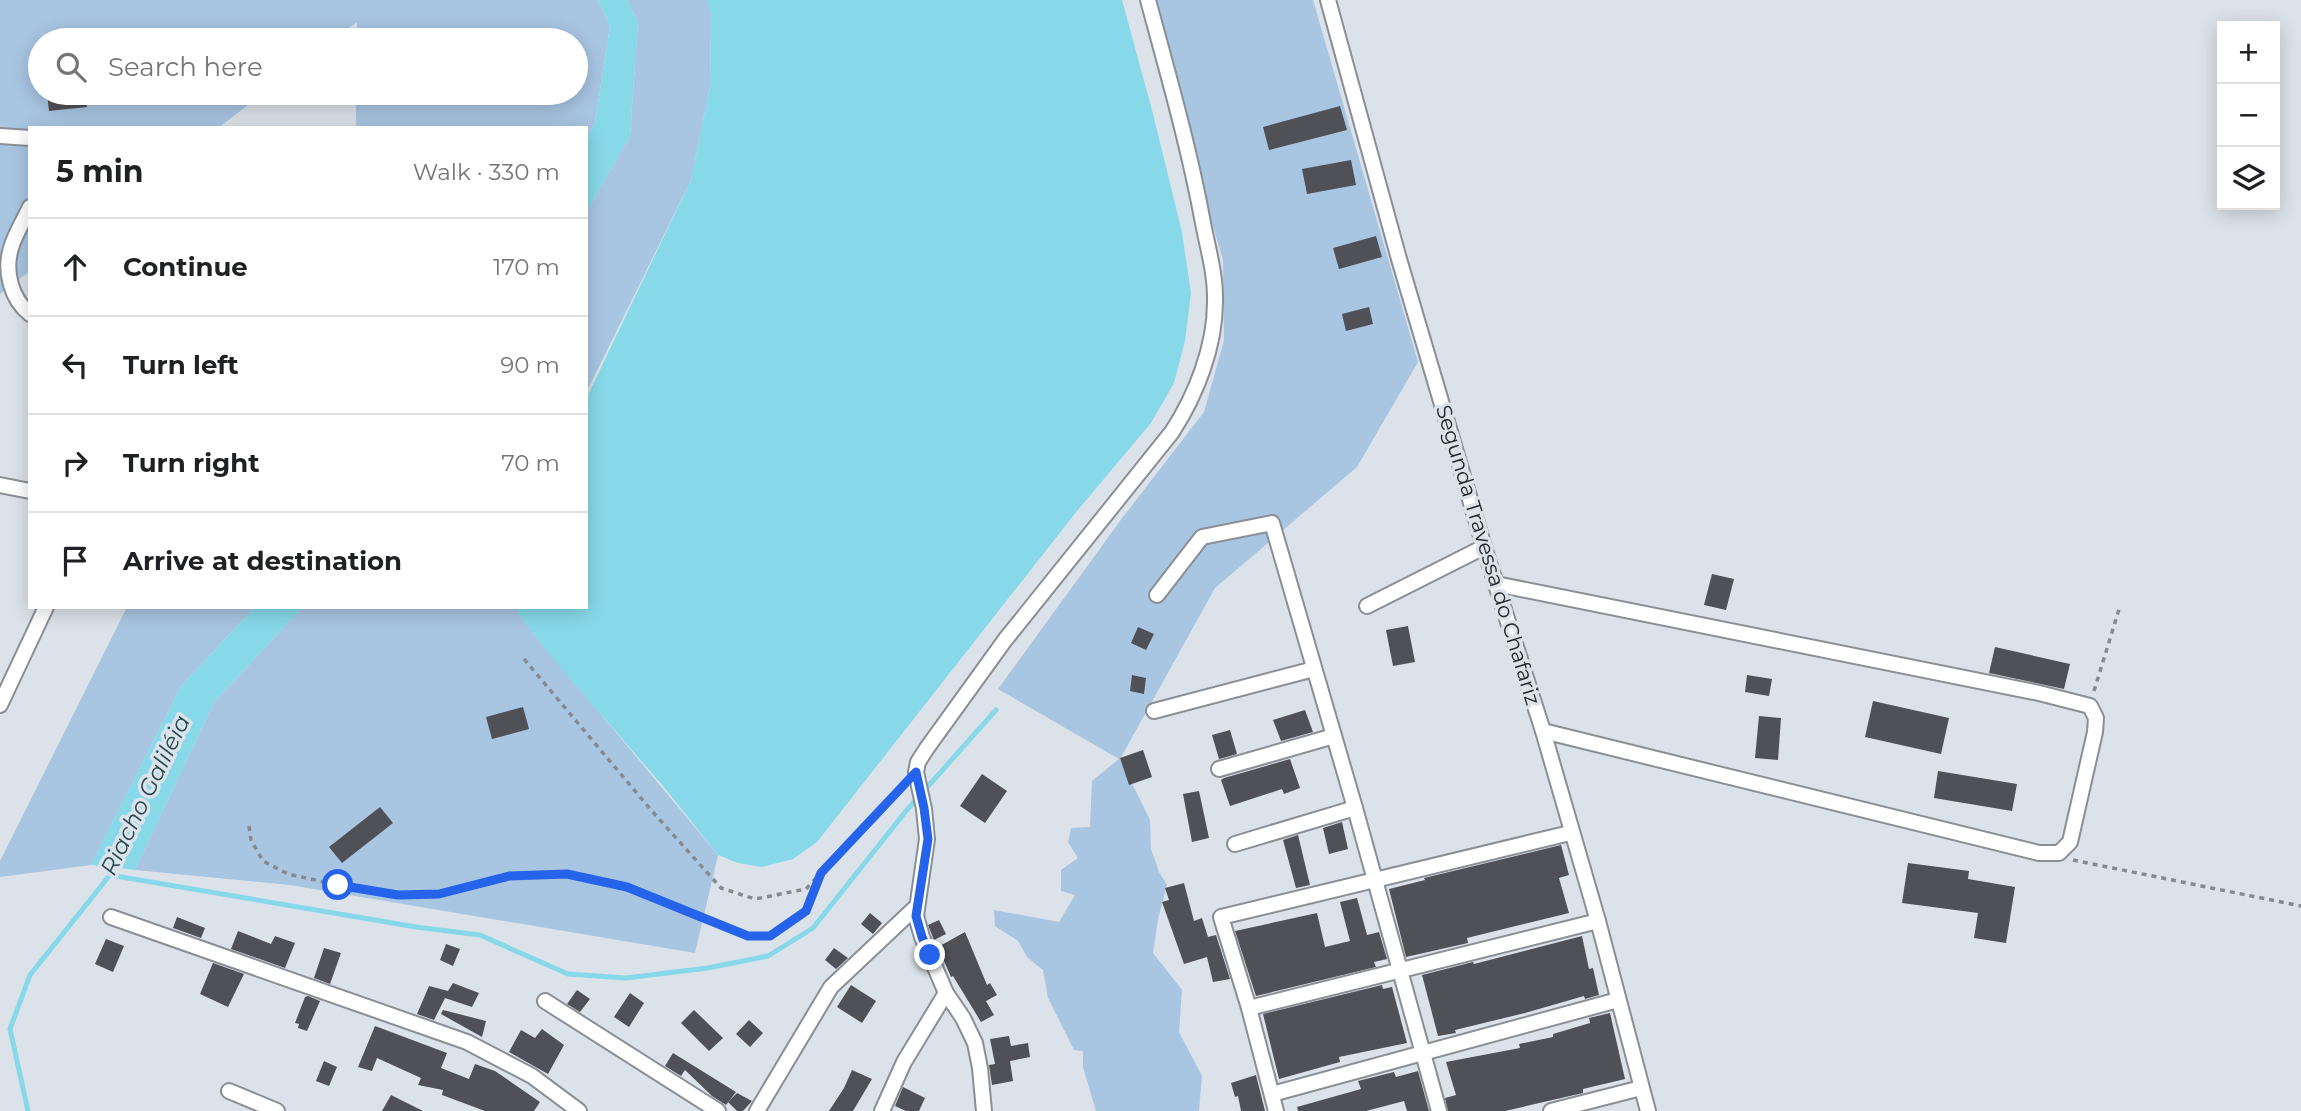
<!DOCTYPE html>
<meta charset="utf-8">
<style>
body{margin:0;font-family:Montserrat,sans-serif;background:#f2f2f2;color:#202124}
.controls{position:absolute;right:21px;top:21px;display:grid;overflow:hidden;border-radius:0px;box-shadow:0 4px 18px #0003}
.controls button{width:63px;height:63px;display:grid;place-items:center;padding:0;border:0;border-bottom:2px solid #e0e0e0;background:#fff;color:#202124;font:35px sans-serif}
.stop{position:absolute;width:21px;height:21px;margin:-16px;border:5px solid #2563eb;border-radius:50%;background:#fff}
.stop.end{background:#2563eb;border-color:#fff;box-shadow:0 2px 7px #0008}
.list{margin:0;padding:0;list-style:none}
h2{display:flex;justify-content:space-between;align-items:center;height:91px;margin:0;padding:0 28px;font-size:30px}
h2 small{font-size:23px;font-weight:400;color:#757577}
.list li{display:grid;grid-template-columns:46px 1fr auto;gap:21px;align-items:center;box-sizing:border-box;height:98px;padding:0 28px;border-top:2px solid #e0e0e0}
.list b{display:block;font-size:26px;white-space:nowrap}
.list em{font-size:23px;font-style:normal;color:#757577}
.icon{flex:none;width:38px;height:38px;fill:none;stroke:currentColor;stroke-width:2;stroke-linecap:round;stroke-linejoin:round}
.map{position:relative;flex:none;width:2301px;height:1111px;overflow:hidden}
.search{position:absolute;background:#fff;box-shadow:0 4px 18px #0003;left:28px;top:28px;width:560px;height:77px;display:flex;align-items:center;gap:18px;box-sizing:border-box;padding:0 24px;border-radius:38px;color:#757577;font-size:26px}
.panel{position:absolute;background:#fff;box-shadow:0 4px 18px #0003;left:28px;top:126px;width:560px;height:483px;border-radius:0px}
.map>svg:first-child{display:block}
.green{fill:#a8c5e2}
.water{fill:#87d9e9}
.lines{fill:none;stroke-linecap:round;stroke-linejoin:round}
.stream{stroke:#87d9e9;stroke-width:5}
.building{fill:#505057}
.street-casing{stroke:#898f95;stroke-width:18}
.path{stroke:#878b8f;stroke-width:3.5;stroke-dasharray:5 5;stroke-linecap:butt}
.street{stroke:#fff;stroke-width:14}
.route{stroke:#2563eb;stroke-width:9}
.labels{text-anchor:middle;stroke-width:7;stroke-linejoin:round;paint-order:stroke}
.street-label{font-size:21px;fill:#222426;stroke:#dce2e9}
.water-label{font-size:23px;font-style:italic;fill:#234951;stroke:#dce2e9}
</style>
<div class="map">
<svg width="2301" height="1111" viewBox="0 0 2301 1111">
<rect width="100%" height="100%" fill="#dce2e9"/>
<!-- green -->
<g class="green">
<polygon points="0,0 598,0 610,26 595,122 586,139 586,128 356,128 356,93 576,93 576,40 357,40 357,22 333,40 40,40 40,93 264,93 218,128 30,128 30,271 0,294"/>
<polygon points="627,0 708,0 711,16 710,87 691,180 586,393 586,213 630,136 638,22"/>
<polygon points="1147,0 1313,0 1418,362 1357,467 1215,588 1120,759 1150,820 1151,849 1159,872 1167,885 1158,919 1153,953 1182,990 1179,1032 1202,1076 1199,1111 1096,1111 1083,1067 1083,1051 1074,1050 1048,998 1043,970 1027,957 1018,941 995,926 994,910 1059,922 1075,895 1061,891 1061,870 1078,858 1068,842 1071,828 1090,827 1092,781 1119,759 998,689 1123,517 1204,412 1224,340 1223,260"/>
<polygon points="127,607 255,607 181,686 91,865 0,877 0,861"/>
<polygon points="303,607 519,607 520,617 718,855 695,953 290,885 135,870 214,702"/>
</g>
<!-- water -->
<g class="water">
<polygon points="598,0 627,0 638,22 630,136 586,213 586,139 595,122 610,26"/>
<polygon points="708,0 1122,0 1152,110 1182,232 1191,293 1185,341 1174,383 1151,423 1077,511 817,842 793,859 762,867 738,863 718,855 663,786 559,666 520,617 517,607 586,607 586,399 691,180 710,87 711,16"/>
<polygon points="255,607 303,607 214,702 135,870 91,865 181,686"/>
</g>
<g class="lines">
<!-- stream -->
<g class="stream">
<polyline points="110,875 416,927 480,935 568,974 626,978 708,968 768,956 813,928 906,811 996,710"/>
<polyline points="28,1111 10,1029 30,975 110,875 114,863"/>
</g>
</g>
<!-- building -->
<g class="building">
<polygon points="47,93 86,93 87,107 49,111"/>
<polygon points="1340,106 1347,130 1269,150 1263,127"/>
<polygon points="1351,160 1356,185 1307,194 1302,169"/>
<polygon points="1376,236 1382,257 1339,269 1333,248"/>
<polygon points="1369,307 1373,324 1346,331 1342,314"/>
<polygon points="1712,574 1734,579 1726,610 1704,605"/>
<polygon points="1408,626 1415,662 1393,666 1386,630"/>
<polygon points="1138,627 1154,634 1146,650 1131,643"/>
<polygon points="1995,647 2070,664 2064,689 1989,673"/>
<polygon points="1132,675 1146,678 1144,694 1130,691"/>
<polygon points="1747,675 1772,679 1769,696 1745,692"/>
<polygon points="1873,701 1949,718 1941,754 1865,737"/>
<polygon points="523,707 529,729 492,739 486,717"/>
<polygon points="1305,710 1313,732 1281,741 1273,720"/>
<polygon points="1759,716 1781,718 1778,760 1755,758"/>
<polygon points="1230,730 1237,754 1219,759 1212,735"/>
<polygon points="1143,750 1152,777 1129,785 1120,758"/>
<polygon points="1290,759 1300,788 1284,794 1282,789 1230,806 1221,780 1224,778"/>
<polygon points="1938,771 2017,784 2012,811 1934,798"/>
<polygon points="982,774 1007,791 985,823 960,806"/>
<polygon points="1199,791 1209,838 1192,842 1183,794"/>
<polygon points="380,807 393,823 342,863 329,847"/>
<polygon points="1342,822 1348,849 1329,854 1323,828"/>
<polygon points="1298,835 1310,885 1296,888 1283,840"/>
<polygon points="1561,845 1569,875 1559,878 1569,913 1479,935 1467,938 1468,943 1406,957 1389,889 1425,880 1424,878"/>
<polygon points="1908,863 1969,871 1968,879 2015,887 2006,943 1974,938 1978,913 1902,903"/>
<polygon points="1184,883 1194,921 1202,918 1208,937 1216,935 1230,979 1213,982 1207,957 1184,964 1162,902 1169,900 1165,888"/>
<polygon points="1357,898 1367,935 1379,932 1387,959 1374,962 1376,967 1256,996 1235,931 1317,913 1325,947 1350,941 1340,902"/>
<polygon points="870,913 882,923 873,934 861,924"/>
<polygon points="177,917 205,928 201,938 173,928"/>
<polygon points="939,920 946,934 934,940 928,925"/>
<polygon points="238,931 271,944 275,936 295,943 285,968 231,949"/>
<polygon points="965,932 987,985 990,983 997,995 986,1001 994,1015 981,1022 953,976 951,977 938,947"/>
<polygon points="1582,936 1589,969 1593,968 1599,995 1585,999 1584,996 1525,1013 1455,1030 1456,1033 1438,1036 1422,975 1473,962 1474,964"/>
<polygon points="106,939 124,946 113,972 95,964"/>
<polygon points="446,944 460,949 453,966 440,960"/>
<polygon points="324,948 341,953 330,984 314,978"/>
<polygon points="834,948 848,958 836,969 825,960"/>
<polygon points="213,963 244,974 228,1007 200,994"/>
<polygon points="453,983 479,993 472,1007 445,998 434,1020 417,1014 429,986 448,991"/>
<polygon points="851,985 876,1001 862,1023 837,1007"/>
<polygon points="1382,985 1383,989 1392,987 1407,1043 1339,1057 1340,1062 1279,1079 1263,1014"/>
<polygon points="577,990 590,999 580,1012 567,1004"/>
<polygon points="630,993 644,1003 629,1027 614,1017"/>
<polygon points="308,996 320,1001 307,1031 298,1028 299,1024 295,1023 305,997"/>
<polygon points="443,1010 486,1021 482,1037 441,1014"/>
<polygon points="694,1010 723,1038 709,1051 681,1023"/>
<polygon points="1610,1013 1625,1079 1583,1089 1583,1093 1505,1111 1448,1111 1445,1098 1456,1095 1446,1062 1520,1048 1519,1044 1553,1037 1553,1034 1590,1023 1589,1018"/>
<polygon points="749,1020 763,1033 750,1047 736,1034"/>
<polygon points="375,1026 447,1053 441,1068 469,1079 475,1064 495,1071 540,1102 534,1111 485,1111 442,1095 443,1090 418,1085 421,1078 377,1058 372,1071 358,1067"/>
<polygon points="542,1029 564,1045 548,1074 509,1052 521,1030 535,1038"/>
<polygon points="1009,1036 1011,1046 1028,1043 1030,1057 1010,1061 1013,1081 992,1085 989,1065 995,1064 990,1039"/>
<polygon points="673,1053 736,1092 726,1105 712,1096 685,1070 681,1076 665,1066"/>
<polygon points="324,1061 337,1067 329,1086 316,1081"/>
<polygon points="852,1070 872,1079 853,1111 829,1111 844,1088"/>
<polygon points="1418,1071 1429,1111 1407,1111 1404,1101 1366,1111 1298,1111 1297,1107 1361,1089 1358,1081 1394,1072 1396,1077"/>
<polygon points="1256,1075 1265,1111 1241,1111 1238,1096 1235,1097 1231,1083"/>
<polygon points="903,1087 925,1098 919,1111 906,1111 895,1106"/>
<polygon points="737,1093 752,1101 743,1111 737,1111 728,1102"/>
<polygon points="391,1095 423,1111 382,1111"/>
</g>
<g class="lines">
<defs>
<g id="street">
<polyline points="1328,0 1399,259 1484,547 1543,731 1598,921 1648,1111"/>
<polyline points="0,136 30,138"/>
<path d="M30 207C24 220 15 234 11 248 4 271 11 299 30 314"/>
<polyline points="0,485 30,491"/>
<polyline points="1496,584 2039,693 2090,706 2096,718 2095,732 2070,842 2059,853 2039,853 1543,731"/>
<polyline points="1157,595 1202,537 1272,523 1355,808 1439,1111"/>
<polyline points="1367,606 1484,547"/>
<polyline points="0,705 46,607"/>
<polyline points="1154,711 1314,669"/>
<polyline points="1219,769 1334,736"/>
<polyline points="1235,844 1355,808"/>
<polyline points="111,917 467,1042 532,1076 579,1111"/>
<polyline points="545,1001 718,1111"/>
<polyline points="1249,1008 1598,921"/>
<polyline points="229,1091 277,1111"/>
<polyline points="1272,1094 1618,1000"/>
<polyline points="757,1111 831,987 917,906"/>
<polyline points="882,1111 904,1062 946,993"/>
<path d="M984 1111 980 1068 975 1043 963 1018 946 993 922 937 916 916 927 839 924 809 916 772 918 762 927 748 1005 640 1172 432C1196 395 1215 347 1215 302 1216 276 1208 249 1203 223 1189 147 1168 74 1148 0"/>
<polyline points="1276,1111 1249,1008 1221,917 1570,833"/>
<polyline points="1551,1111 1641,1088"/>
</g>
</defs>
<!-- street casing -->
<use href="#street" class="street-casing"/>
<!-- path -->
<g class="path">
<polyline points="524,659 651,810 721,888 755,899 806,889 902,786"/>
<polyline points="2094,691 2120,606"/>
<polyline points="249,826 251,840 263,861 288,874 338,885 398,895 439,894 509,876 567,874 627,887 748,936 770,936 806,911 821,873"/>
<polyline points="2073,860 2301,906"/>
</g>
<!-- street -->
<use href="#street" class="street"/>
</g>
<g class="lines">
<!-- route -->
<polyline class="route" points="338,885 398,895 439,894 509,876 567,874 627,887 748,936 770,936 806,911 821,873 916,772 924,808 928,839 916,916 922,937 930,955"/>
</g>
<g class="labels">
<!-- street labels -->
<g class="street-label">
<text transform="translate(1488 555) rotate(73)" y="7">Segunda Travessa do Chafariz</text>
</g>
<!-- water labels -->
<g class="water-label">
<text transform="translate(145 795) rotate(-64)" y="8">Riacho Galiléia</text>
</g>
</g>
</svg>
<div class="controls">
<button>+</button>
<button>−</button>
<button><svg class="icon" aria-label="layers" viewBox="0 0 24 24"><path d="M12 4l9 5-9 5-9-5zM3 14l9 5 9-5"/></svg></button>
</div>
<div class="stop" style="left:338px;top:885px"></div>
<div class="stop end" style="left:930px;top:955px"></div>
<div class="search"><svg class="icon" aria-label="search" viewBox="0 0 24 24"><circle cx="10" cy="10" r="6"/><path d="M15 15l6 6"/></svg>Search here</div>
<section class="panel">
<h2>5 min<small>Walk · 330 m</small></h2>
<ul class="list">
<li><svg class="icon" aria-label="ahead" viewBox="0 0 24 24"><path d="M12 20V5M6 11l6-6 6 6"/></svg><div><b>Continue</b></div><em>170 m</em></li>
<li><svg class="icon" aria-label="left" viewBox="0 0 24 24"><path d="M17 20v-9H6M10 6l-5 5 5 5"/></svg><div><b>Turn left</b></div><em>90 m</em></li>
<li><svg class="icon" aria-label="right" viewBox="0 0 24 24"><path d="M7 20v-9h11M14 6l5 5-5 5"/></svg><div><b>Turn right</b></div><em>70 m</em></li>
<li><svg class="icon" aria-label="arrive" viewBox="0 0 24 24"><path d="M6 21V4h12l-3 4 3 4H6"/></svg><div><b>Arrive at destination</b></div></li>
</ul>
</section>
</div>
